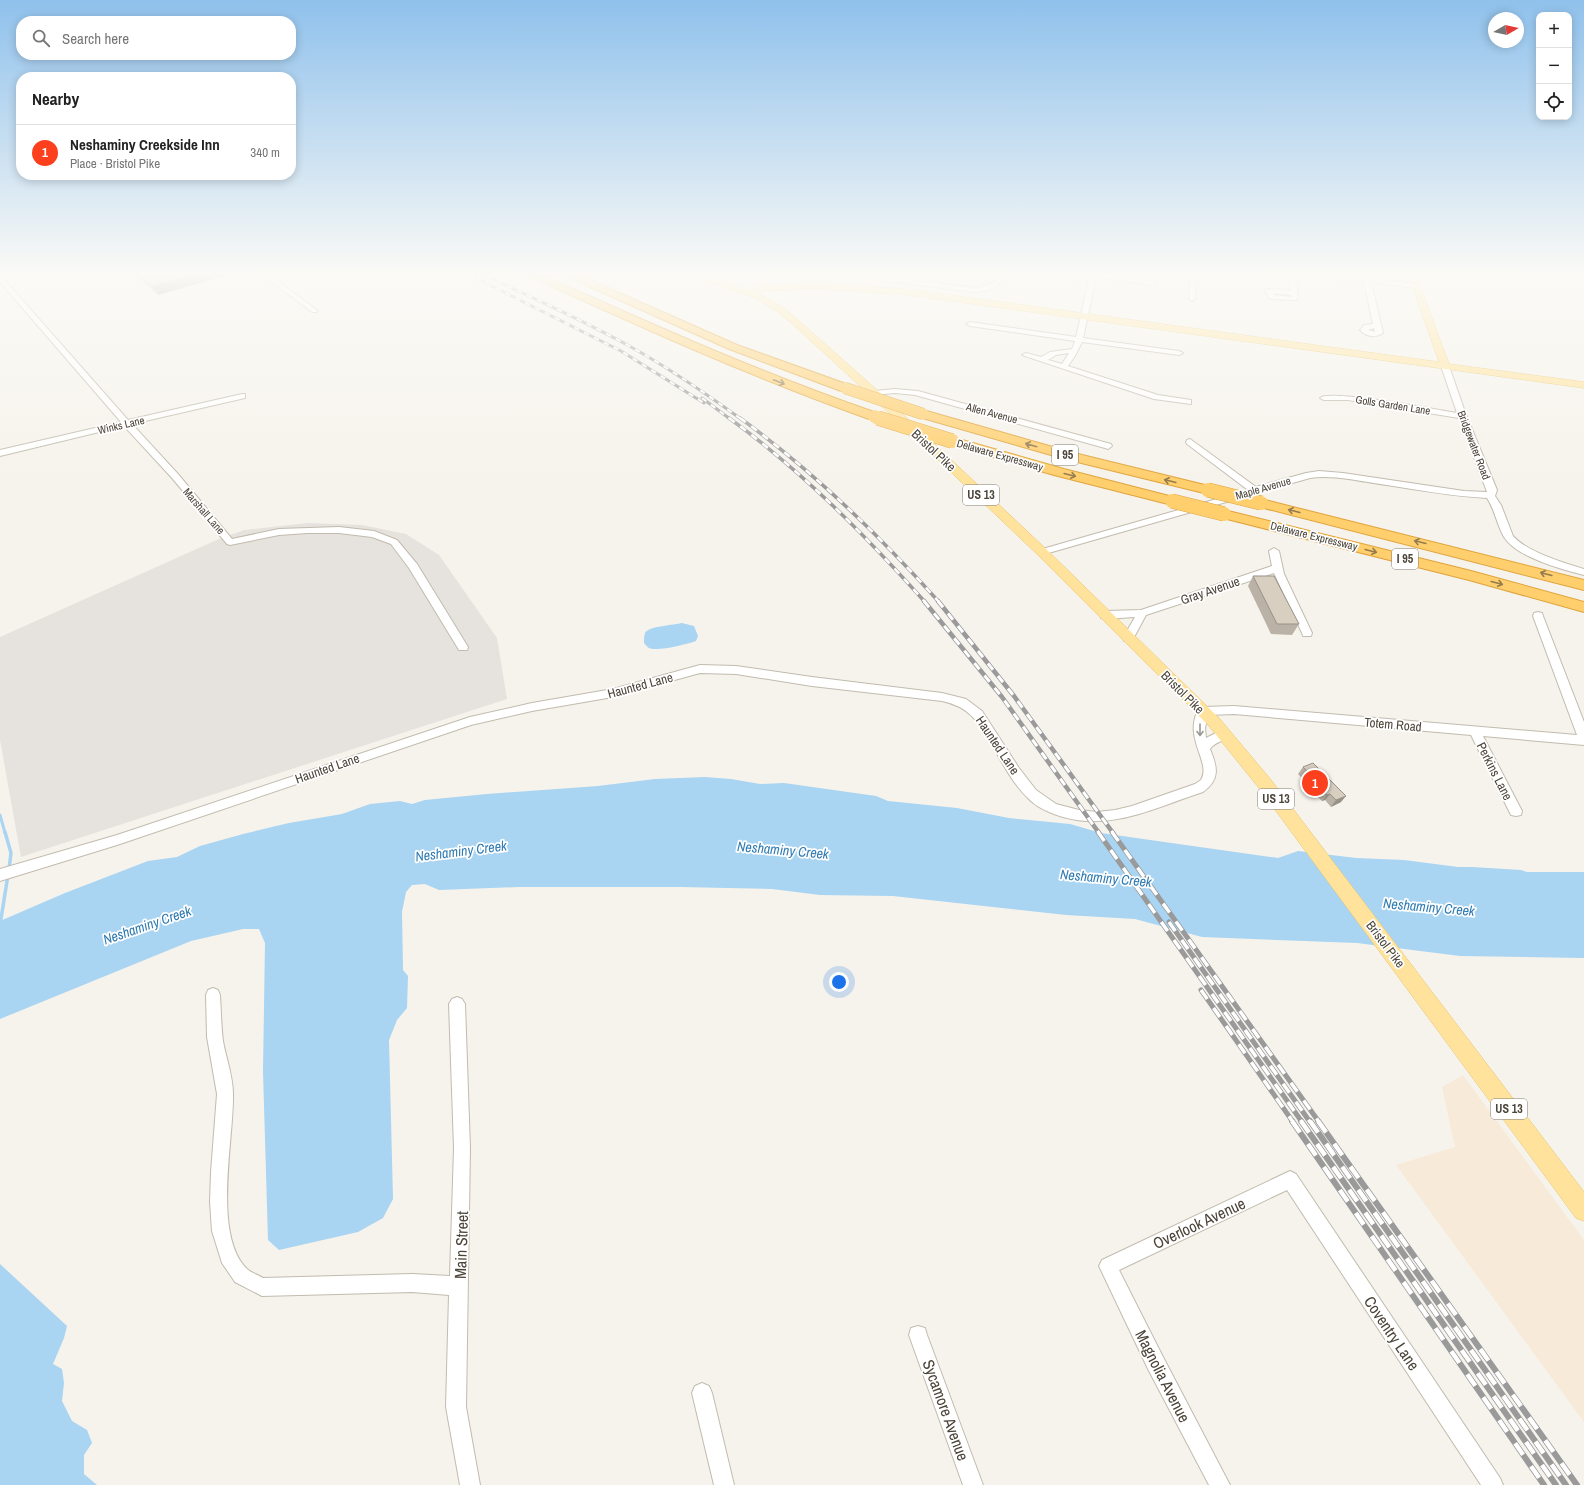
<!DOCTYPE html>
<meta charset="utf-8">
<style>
body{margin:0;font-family:"Archivo Narrow",sans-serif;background:#f2f2f2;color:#222}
.controls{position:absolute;right:12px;top:12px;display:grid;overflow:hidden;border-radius:8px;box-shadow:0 2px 10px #0003}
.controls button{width:36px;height:36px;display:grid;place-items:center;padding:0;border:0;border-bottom:1px solid #e0e0e0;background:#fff;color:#222;font:20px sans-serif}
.compass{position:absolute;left:1488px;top:12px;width:36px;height:36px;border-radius:50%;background:#fff;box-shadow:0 2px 10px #0003;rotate:81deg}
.you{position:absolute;left:839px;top:982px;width:14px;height:14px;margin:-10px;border:3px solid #fff;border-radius:50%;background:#1a73e8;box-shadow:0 0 0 6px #1a73e833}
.badge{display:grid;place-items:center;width:26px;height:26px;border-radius:50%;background:#fc3f1d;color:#fff;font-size:13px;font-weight:700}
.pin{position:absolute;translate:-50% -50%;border:2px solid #fff;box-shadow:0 1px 4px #0006}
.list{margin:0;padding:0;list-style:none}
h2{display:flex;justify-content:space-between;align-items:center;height:52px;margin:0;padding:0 16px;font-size:17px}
h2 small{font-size:13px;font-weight:400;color:#767676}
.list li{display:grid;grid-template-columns:26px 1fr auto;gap:12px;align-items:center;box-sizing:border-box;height:56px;padding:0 16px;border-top:1px solid #e0e0e0}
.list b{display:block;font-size:15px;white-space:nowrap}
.list p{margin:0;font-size:13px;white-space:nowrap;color:#767676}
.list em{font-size:13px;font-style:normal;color:#767676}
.icon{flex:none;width:22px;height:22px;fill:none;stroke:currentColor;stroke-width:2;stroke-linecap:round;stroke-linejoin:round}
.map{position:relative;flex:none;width:1584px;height:1485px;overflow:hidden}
.search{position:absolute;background:#fff;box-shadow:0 2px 10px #0003;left:16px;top:16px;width:280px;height:44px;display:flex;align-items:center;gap:10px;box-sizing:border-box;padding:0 14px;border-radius:16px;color:#767676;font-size:15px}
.panel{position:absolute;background:#fff;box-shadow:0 2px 10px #0003;left:16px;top:72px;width:280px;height:108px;border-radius:16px}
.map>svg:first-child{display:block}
.commercial{fill:#f7ead8}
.industrial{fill:#e6e2dd}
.water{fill:#a9d4f2}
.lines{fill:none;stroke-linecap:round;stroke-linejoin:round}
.stream-far1{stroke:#a9d4f2;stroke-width:3}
.stream{stroke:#a9d4f2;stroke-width:3.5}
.minor-casing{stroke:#c2bbae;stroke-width:2}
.major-casing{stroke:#e6c16a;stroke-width:1}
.highway-casing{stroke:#e0a43c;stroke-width:2}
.minor{fill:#fff;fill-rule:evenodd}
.major{fill:#ffe39c;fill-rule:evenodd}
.highway{fill:#ffcf6e;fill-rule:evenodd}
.rail-far4-casing{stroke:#9a9a9a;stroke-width:3}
.rail-far3-casing{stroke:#9a9a9a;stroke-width:3.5}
.rail-far2-casing{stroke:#9a9a9a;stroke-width:4.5}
.rail-far1-casing{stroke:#9a9a9a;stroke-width:5}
.rail-casing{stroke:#9a9a9a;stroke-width:6}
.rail-far4{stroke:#fff;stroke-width:2;stroke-dasharray:5.5;stroke-linecap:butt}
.rail-far3{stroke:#fff;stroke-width:2.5;stroke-dasharray:7;stroke-linecap:butt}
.rail-far2{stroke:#fff;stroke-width:3;stroke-dasharray:8;stroke-linecap:butt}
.rail-far1{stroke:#fff;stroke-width:3.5;stroke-dasharray:11;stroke-linecap:butt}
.rail{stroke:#fff;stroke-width:4.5;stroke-dasharray:14;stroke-linecap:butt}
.highway-bridge-far1-casing{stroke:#e0a43c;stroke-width:12;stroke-linecap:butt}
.highway-bridge-casing{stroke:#e0a43c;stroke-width:15;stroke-linecap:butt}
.highway-bridge-far1{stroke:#ffcf6e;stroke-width:11}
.highway-bridge{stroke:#ffcf6e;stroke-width:14}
.wall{fill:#bab2a6}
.shaded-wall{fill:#979187}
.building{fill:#d8cfc1;stroke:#979187}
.oneway{stroke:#937c4e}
.oneway2{stroke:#9c9892}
.labels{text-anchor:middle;stroke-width:3.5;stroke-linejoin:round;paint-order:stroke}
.far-street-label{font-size:11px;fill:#4b4439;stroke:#fff}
.shield{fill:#fff;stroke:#817c74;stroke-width:1}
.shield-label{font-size:12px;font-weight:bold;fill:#4b4439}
.street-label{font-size:13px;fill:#4b4439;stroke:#fff}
.water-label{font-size:14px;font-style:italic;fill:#2e7ab2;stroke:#fff}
.near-street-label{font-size:16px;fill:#4b4439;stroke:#fff}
</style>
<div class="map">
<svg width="1584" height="1485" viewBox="0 0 1584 1485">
<rect width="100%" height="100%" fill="#f6f3ec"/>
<!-- commercial -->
<polygon class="commercial" points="1463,1075 1584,1240 1584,1422 1396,1165 1455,1147 1442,1087"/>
<!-- industrial -->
<polygon class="industrial" points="308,523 362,525 406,534 439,555 497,638 507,699 21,857 0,740 0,637 219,539 244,530"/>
<!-- water -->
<g class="water">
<path d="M682 623 694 626 698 636 696 641C688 644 656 652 649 648 647 647 646 645 644 643 644 640 644 636 645 633 648 626 675 625 682 623Z"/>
<polygon points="705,777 731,779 760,784 784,783 876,796 888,801 957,808 1009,818 1070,824 1101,833 1278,858 1298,851 1356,858 1404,860 1458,867 1472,867 1521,870 1527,872 1584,872 1584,958 1460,956 1357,943 1202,937 1135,919 1066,915 893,896 820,895 772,889 680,887 520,887 439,890 425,884 412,885 406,892 402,912 403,970 408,976 407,1008 397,1020 389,1040 393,1199 383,1218 358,1232 279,1250 268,1240 263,1072 265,943 259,929 243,929 191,941 0,1019 0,921 65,893 148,861 177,857 200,846 243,834 289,823 342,814 370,804 400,801 412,804 425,800 487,794 598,786 655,779"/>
<polygon points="0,1264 67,1326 64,1338 53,1364 62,1369 64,1383 62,1401 72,1421 87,1430 92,1443 84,1455 84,1474 97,1485 0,1485"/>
</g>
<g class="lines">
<!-- stream-far1 -->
<polyline class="stream-far1" points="0,815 5,833"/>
<!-- stream -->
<g class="stream">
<polyline points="5,832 11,853 9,869"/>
<polyline points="0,925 8,875"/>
</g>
<defs>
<g id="minor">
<polygon points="259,272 266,272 318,311 316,312 312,312"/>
<path d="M1016 272H1024L1007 279 989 290 974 292 886 281 883 279 886 277 974 288C989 287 1001 277 1016 272Z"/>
<polygon points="1077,272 1083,272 1080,280 1075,279"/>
<path d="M1092 272 1153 281 1156 283 1153 285 1096 277 1083 338 1179 351 1183 353 1179 355 1082 342 1075 356 1068 366 1158 395 1191 400V404L1154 399 1022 355 1026 353 1041 357 1050 352 1072 349 1075 341 970 326 966 324 970 322 1076 337 1090 275ZM1069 353 1062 364 1048 360 1056 355Z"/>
<polygon points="1190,272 1196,272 1195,299 1192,301 1189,299"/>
<path d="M1272 272C1320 272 1368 278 1416 284L1419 286 1416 288 1371 282 1383 333C1376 338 1366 337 1360 330L1364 325 1373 324 1364 282 1296 276 1298 293 1297 300 1271 299 1269 298 1265 290 1266 289 1291 290 1289 275 1275 274ZM1273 293 1291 295V297L1274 295ZM1374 328 1375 332 1368 330Z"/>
<polygon points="0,276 2,277 128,420 242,394 245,394 245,398 132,424 178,474 232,539 279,529 339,527 374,531 397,540 417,564 468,647 467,650 459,650 409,568 391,544 372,537 339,533 307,533 279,535 230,545 227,544 172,478 124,426 0,456 0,450 121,422 0,282"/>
<path d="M1442 364H1448L1449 366 1465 412 1497 490 1495 496 1501 505 1513 536C1527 552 1564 563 1584 569V575C1563 570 1516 557 1504 537 1497 525 1495 510 1487 498 1449 496 1412 489 1374 483 1353 480 1331 475 1310 478L1045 554 1042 555 1037 552 1039 550 1248 490 1187 444 1186 442 1187 440 1190 439 1256 487 1306 473 1319 471 1343 473 1464 491 1487 492 1459 418 1348 400H1324L1320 398C1330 389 1437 410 1457 413L1441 366Z"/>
<polygon points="895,389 918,391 1111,444 1112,446 1108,449 1105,448 915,395 895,393 874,395 870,393 874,391"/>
<polygon points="1274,548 1279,551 1284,574 1312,633 1311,636 1303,636 1302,633 1274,573 1146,615 1132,641 1124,641 1123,638 1135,617 1105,619 1101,618 1100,615 1101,612 1105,611 1141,610 1272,566 1269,551"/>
<path d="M1538 612 1542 613 1543 616 1584 722V745L1483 736 1522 811 1521 815 1516 816 1511 815 1471 735 1234 714 1208 715 1205 728 1206 738 1224 729 1228 731 1230 734C1226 742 1215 741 1210 749 1217 766 1221 779 1203 792 1156 807 1113 831 1063 817 1050 813 1037 808 1028 798 1012 783 1002 762 991 743 977 720 969 707 942 701L812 686 736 674 700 673 613 697 532 711 471 725 117 845 0 881V869L117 835 470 717 532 703 613 689 700 665 736 666 812 677 942 693 966 699 982 711 1019 768 1036 790 1056 804 1079 810 1097 812 1115 810 1132 806 1195 784 1201 780C1212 762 1182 738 1199 708L1203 707 1234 706 1577 735 1533 616 1534 613Z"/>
<path d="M213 988 218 990 220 995C221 1010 221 1025 223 1041 226 1058 233 1076 233 1094 234 1139 212 1235 247 1269 251 1273 259 1275 263 1278L412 1274 450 1276 454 1148 449 1004 452 999 457 997 462 999 465 1004 470 1148 466 1407 480 1485H460L446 1407 449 1295 412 1292 262 1296 235 1282 222 1263 212 1231 210 1202 211 1172 217 1094 207 1037 206 995 208 990Z"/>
<polygon points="1290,1171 1296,1174 1500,1478 1503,1485 1481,1485 1287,1190 1119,1270 1162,1355 1230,1485 1209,1485 1148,1369 1099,1266 1102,1260"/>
<polygon points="918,1326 925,1328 927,1335 983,1485 963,1485 909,1335 911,1328"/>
<polygon points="702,1383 709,1386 712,1393 734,1485 714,1485 692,1393 695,1386"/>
</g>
<polygon id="major" points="685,272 696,272 750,290 761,286 820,283 907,289 1439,362 1409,276 1410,272 1418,272 1417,276 1420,286 1449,364 1584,382 1584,388 907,295 820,289 762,291 758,293 781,306 796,318 878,391 1046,549 1219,718 1271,780 1584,1192 1584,1221 1576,1218 1259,788 1209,726 1038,555 870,395 790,322 775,310 755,298 686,274"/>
<g id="highway">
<path d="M523 272H536C648 323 761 373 877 413L879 416 877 419H869C751 377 638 326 525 274Z"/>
<polygon points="559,272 572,272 737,345 849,385 851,388 849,391 841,391 729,349 561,274"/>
<polygon points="923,410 1074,453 1213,487 1215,490 1213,493 1208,494 1065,459 919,417 917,414 919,411"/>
<polygon points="952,437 1064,469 1177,498 1179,501 1177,504 1172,505 1054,475 947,444 946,441 947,438"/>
<polygon points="1261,499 1584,580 1584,590 1256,506 1254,503 1256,500"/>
<polygon points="1224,510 1471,571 1584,602 1584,612 1469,580 1219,517 1217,514 1219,511"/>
</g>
</defs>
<!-- minor casing -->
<use href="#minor" class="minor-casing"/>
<!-- major casing -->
<use href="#major" class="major-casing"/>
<!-- highway casing -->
<use href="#highway" class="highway-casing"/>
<!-- minor -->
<use href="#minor" class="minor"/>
<!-- major -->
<use href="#major" class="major"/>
<!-- highway -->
<use href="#highway" class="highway"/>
<defs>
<g id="rail-far4">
<polyline points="468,272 482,279"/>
<path d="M477 272C529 296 581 319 631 347 669 368 705 393 741 419"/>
<polyline points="476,278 621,351 704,403"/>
<polyline points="702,398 730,419"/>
</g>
<g id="rail-far3">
<path d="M729 418C802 471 865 535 925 602"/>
<path d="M740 418C813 471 879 535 939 602"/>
</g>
<g id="rail-far2">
<polyline points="924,601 1002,697 1099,833"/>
<polyline points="938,601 1014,696 1113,833"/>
</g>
<g id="rail-far1">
<polyline points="1098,832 1302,1122"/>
<polyline points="1112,832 1319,1122"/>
<polyline points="1169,922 1310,1122"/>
<polyline points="1201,990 1293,1122"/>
</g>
<g id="rail">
<polyline points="1292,1121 1544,1485"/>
<polyline points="1301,1121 1556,1485"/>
<polyline points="1310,1121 1566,1485"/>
<polyline points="1318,1121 1577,1485"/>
</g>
</defs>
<!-- rail-far4 casing -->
<use href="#rail-far4" class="rail-far4-casing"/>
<!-- rail-far3 casing -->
<use href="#rail-far3" class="rail-far3-casing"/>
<!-- rail-far2 casing -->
<use href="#rail-far2" class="rail-far2-casing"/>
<!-- rail-far1 casing -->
<use href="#rail-far1" class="rail-far1-casing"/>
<!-- rail casing -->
<use href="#rail" class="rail-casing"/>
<!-- rail-far4 -->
<use href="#rail-far4" class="rail-far4"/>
<!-- rail-far3 -->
<use href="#rail-far3" class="rail-far3"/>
<!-- rail-far2 -->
<use href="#rail-far2" class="rail-far2"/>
<!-- rail-far1 -->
<use href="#rail-far1" class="rail-far1"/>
<!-- rail -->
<use href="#rail" class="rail"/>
<defs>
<g id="highway-bridge-far1">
<polyline points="845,388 923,414"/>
<polyline points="873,416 882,419"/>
</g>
<g id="highway-bridge">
<polyline points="878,418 952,441"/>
<polyline points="1208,490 1261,503"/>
<polyline points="1172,501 1224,514"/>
</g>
</defs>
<!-- highway-bridge-far1 casing -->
<use href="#highway-bridge-far1" class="highway-bridge-far1-casing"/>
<!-- highway-bridge casing -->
<use href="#highway-bridge" class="highway-bridge-casing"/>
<!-- highway-bridge-far1 -->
<use href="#highway-bridge-far1" class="highway-bridge-far1"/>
<!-- highway-bridge -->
<use href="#highway-bridge" class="highway-bridge"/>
</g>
<!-- wall -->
<g class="wall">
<polygon points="132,272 237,272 158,295"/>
<polygon points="1253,576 1299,624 1292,635 1271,634 1248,586"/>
<polygon points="1303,767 1341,802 1331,807 1325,800 1322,801 1315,794 1316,792 1298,774"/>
</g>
<!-- shaded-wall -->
<g class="shaded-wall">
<polygon points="204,272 237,272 158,295 153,286"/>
<polygon points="1330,794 1325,800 1322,801 1327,795"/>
<polygon points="1346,796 1341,802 1331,807 1336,800"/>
</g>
<!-- building -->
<g class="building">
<polygon points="137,272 204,272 153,286"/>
<polygon points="1253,576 1274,576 1299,624 1277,624"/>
<polygon points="1313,763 1346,796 1336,800 1330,794 1327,795 1320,788 1323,787 1303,767"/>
</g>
<!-- one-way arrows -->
<defs><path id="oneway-shaft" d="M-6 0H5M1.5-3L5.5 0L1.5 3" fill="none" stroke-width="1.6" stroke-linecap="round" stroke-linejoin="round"/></defs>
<g class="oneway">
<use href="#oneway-shaft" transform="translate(779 382) rotate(21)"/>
<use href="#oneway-shaft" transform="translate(1031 445) rotate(-164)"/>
<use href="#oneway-shaft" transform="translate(1070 475) rotate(14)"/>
<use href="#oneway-shaft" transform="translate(1170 481) rotate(-166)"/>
<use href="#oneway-shaft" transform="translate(1294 511) rotate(-166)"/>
<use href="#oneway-shaft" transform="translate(1420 542) rotate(-166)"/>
<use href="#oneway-shaft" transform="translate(1371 551) rotate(14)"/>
<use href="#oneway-shaft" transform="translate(1546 574) rotate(-165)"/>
<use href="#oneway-shaft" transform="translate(1497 583) rotate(15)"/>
</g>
<use class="oneway2" href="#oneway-shaft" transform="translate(1200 730) rotate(90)"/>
<!-- sky -->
<linearGradient id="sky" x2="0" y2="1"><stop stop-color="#8fc1ec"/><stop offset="0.57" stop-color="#fbfaf6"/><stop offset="1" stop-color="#fbfaf6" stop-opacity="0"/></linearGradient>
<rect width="1584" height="480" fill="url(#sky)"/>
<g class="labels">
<!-- far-street labels -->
<g class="far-street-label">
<text transform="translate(1393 405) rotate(9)" y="4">Golls Garden Lane</text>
<text transform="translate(992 413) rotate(15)" y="4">Allen Avenue</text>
<text transform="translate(121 425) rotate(-13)" y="4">Winks Lane</text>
<text transform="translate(1474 445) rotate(69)" y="4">Bridgewater Road</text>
<text transform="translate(1000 455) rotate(16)" y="4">Delaware Expressway</text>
<text transform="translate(1263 488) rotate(-16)" y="4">Maple Avenue</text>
<text transform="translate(204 511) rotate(49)" y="4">Marshall Lane</text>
<text transform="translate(1314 536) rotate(14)" y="4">Delaware Expressway</text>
</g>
<!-- shield labels -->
<g class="shield">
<rect x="1052" y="445" width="26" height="20" rx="3"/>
<rect x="963" y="485" width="36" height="20" rx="3"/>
<rect x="1392" y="549" width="26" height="20" rx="3"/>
<rect x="1258" y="789" width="36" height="20" rx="3"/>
<rect x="1491" y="1099" width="36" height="20" rx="3"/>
</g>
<g class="shield-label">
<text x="1065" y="459">I 95</text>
<text x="981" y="499">US 13</text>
<text x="1405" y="563">I 95</text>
<text x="1276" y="803">US 13</text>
<text x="1509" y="1113">US 13</text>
</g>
<!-- street labels -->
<g class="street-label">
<text transform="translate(934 450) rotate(43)" y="5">Bristol Pike</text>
<text transform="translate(1210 590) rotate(-19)" y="5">Gray Avenue</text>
<text transform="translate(640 685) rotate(-15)" y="5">Haunted Lane</text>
<text transform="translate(1183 692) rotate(45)" y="5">Bristol Pike</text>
<text transform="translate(1393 724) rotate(5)" y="5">Totem Road</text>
<text transform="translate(998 745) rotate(56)" y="5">Haunted Lane</text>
<text transform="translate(327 768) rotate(-19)" y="5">Haunted Lane</text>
<text transform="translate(1495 771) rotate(63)" y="5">Perkins Lane</text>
<text transform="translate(1386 944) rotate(53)" y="5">Bristol Pike</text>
</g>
<!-- water labels -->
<g class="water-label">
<text transform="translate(783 850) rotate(5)" y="5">Neshaminy Creek</text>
<text transform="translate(461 851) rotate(-7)" y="5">Neshaminy Creek</text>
<text transform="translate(1106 878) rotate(5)" y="5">Neshaminy Creek</text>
<text transform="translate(1429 907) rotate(5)" y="5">Neshaminy Creek</text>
<text transform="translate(147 925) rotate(-19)" y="5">Neshaminy Creek</text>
</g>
<!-- near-street labels -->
<g class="near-street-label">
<text transform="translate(1199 1223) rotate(-25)" y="6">Overlook Avenue</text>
<text transform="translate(461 1245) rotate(-88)" y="6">Main Street</text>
<text transform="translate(1392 1333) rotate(56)" y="6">Coventry Lane</text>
<text transform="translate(1163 1376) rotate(63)" y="6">Magnolia Avenue</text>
<text transform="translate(946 1410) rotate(70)" y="6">Sycamore Avenue</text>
</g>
</g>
</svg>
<div class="controls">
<button>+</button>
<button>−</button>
<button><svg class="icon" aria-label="locate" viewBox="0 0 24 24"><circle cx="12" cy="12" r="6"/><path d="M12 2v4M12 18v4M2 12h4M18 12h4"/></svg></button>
</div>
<svg class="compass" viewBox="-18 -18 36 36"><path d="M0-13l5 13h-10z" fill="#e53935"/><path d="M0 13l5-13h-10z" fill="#767676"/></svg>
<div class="you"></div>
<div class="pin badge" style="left:1315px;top:783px">1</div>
<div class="search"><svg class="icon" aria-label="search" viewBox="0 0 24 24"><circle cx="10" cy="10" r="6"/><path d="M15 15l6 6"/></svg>Search here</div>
<section class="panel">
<h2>Nearby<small></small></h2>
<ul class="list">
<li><span class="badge">1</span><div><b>Neshaminy Creekside Inn</b><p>Place · Bristol Pike</p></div><em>340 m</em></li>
</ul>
</section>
</div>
